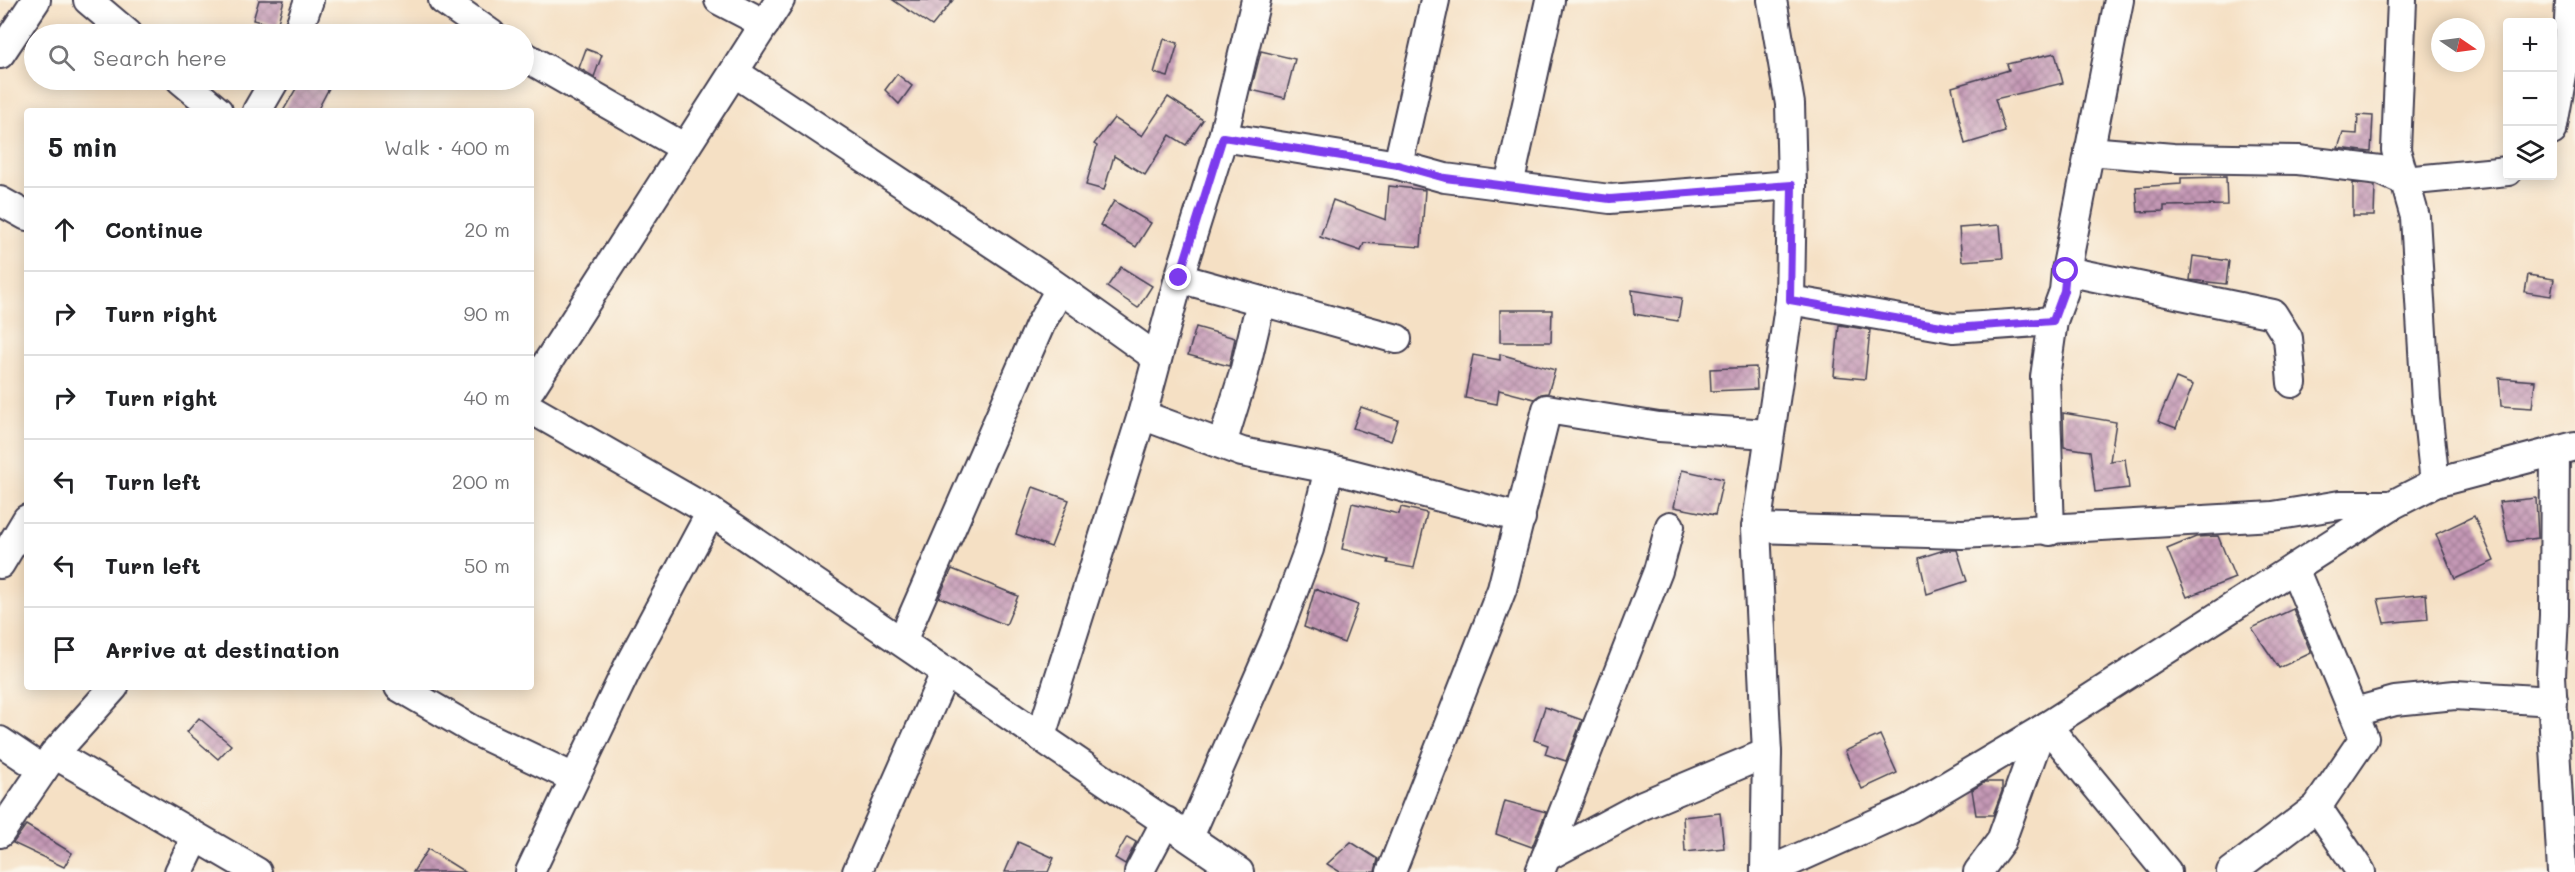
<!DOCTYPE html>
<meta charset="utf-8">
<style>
body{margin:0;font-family:Mali,sans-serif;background:#f2f2f2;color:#202124}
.controls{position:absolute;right:18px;top:18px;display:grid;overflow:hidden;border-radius:6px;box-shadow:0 3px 15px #0003}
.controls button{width:54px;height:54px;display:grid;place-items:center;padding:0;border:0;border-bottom:2px solid #e0e0e0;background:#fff;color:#202124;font:30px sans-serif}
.compass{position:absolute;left:2431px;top:18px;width:54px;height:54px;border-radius:50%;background:#fff;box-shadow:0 3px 15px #0003;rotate:103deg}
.stop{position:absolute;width:18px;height:18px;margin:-14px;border:4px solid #7c3aed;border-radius:50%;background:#fff}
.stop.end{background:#7c3aed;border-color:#fff;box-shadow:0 2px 6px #0008}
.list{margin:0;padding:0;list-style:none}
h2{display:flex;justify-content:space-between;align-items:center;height:78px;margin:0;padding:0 24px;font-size:26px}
h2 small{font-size:20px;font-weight:400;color:#757577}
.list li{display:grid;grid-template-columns:39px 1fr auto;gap:18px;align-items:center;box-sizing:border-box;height:84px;padding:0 24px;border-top:2px solid #e0e0e0}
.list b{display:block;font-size:22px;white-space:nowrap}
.list em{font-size:20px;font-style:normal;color:#757577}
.icon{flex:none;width:33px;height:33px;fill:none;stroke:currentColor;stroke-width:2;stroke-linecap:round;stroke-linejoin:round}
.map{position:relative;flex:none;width:2575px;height:872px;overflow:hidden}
.search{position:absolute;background:#fff;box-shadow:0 3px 15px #0003;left:24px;top:24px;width:510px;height:66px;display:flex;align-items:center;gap:15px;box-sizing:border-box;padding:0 21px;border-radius:33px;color:#757577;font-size:22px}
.panel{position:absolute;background:#fff;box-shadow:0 3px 15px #0003;left:24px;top:108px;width:510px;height:582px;border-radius:6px}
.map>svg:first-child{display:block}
.building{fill:url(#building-cross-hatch)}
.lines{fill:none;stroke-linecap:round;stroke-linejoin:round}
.minor-casing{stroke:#423e50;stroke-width:32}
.minor{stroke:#fff;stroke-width:28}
.route{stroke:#7c3aed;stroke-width:8}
</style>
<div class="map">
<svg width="2575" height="872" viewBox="0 0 2575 872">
<defs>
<pattern id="building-cross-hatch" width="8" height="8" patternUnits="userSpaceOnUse" patternTransform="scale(1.5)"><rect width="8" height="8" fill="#c599b6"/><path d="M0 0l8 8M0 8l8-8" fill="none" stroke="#a07c95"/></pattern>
</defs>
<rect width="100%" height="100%" fill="#fbf7ec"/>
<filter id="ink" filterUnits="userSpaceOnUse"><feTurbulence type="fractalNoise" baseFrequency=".0167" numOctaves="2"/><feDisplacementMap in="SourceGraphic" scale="12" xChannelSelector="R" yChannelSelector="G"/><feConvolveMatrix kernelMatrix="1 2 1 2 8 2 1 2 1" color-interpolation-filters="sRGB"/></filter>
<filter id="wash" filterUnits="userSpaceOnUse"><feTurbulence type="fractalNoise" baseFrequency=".008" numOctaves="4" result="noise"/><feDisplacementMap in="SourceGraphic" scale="24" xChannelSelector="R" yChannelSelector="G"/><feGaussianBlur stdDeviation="1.35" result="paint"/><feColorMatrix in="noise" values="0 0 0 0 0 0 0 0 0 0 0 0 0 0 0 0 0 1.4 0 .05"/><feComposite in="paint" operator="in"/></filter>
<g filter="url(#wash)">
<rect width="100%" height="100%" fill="#f5e0c4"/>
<g id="blocks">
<!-- building -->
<g class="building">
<polygon points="259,0 284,0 277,26 253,20"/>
<polygon points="893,0 953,0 932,26"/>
<polygon points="1164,39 1178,43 1168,77 1154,73"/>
<polygon points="586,49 602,55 594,77 579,68"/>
<polygon points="1261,51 1295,59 1285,98 1251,90"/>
<polygon points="2055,53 2063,83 1995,99 2005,132 1965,144 1952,87 2009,70 2007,64"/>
<polygon points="897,74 912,86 899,104 885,90"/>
<polygon points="301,80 314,80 329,88 317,111 283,111"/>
<polygon points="1168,97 1203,120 1186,145 1170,135 1145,175 1114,156 1104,190 1086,185 1097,146 1094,144 1114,118 1142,136"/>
<polygon points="2358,115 2373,116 2371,152 2338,148 2343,133 2357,134"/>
<polygon points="2226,177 2227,205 2164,206 2164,211 2138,212 2136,187 2181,184 2181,178"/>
<polygon points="2353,183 2375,186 2374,216 2353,216"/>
<polygon points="1389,186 1425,190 1421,247 1364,243 1361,251 1320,237 1333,200 1386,220"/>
<polygon points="1114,201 1151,223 1136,247 1100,225"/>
<polygon points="2000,225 2003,258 1962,261 1959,228"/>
<polygon points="2193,256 2229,261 2226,284 2190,280"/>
<polygon points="1121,267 1152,286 1138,308 1107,287"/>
<polygon points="2528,275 2554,279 2551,296 2525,292"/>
<polygon points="1632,290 1682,298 1678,321 1634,314"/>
<polygon points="1500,310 1552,310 1551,342 1500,342"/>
<polygon points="1839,325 1870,330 1865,379 1834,376"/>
<polygon points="1196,327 1235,338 1229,366 1188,355"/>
<polygon points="1500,354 1555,370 1548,393 1541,394 1534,399 1499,390 1497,404 1465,398 1473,355 1500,360"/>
<polygon points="1756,367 1757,389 1711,391 1710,369"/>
<polygon points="2176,378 2193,385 2176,428 2158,421"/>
<polygon points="2499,378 2535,381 2532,408 2501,406"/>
<polygon points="1361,407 1398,420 1391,441 1353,428"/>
<polygon points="2063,413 2116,422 2110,461 2125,459 2129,488 2095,492 2090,451 2064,447"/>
<polygon points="1682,470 1723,479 1715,515 1674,507"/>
<polygon points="1033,487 1069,500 1051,547 1016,534"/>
<polygon points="2536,498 2538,538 2508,542 2499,502"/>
<polygon points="1352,503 1399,514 1401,507 1427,513 1414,568 1387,563 1388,560 1342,549"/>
<polygon points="2474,516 2494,561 2455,579 2436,534"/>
<polygon points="2218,536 2235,578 2187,597 2167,549 2196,537"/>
<polygon points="1944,550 1957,550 1967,581 1927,594 1919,558"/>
<polygon points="952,569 1018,596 1006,625 939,597"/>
<polygon points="1315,589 1358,605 1344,643 1304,627"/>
<polygon points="2426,594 2428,619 2384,623 2378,599"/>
<polygon points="2293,609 2311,653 2279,668 2252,628"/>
<polygon points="1545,707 1582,720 1566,761 1545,754 1548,745 1534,740"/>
<polygon points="199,718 231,745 218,759 187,732"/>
<polygon points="1880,735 1897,773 1862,789 1845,751"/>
<polygon points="1985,782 2002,782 2002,791 1993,815 1976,815 1972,790"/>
<polygon points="1505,801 1546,812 1532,847 1496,834"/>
<polygon points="1720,813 1724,848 1685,852 1683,817"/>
<polygon points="26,825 72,853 64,867 13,843"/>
<polygon points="1127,837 1136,842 1125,864 1115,858"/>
<polygon points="1018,842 1054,858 1048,872 1005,872"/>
<polygon points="1351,842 1378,859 1375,872 1340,872 1327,864"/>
<polygon points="428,849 465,872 413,872"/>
</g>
</g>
</g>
<g filter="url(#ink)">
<use href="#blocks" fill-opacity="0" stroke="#423e50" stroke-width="1.5"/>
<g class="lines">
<defs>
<g id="minor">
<polyline points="88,0 128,34"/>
<polyline points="443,0 491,34"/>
<polyline points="719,0 765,24"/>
<polyline points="2402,0 2396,150 2415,217 2426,400 2435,483"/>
<polyline points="297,34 309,0"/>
<polyline points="0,54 36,0"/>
<polyline points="524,56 685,148"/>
<polyline points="734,72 1042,276 1157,358"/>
<polyline points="181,80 218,111"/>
<polyline points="257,111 275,80"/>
<polyline points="2552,131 2568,41 2570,0"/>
<polyline points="1223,137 1398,165 1445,178 1610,199 1792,185"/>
<polyline points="2089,151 2173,158 2298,160 2380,170 2404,181 2508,171"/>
<polyline points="1398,165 1435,0"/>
<polyline points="1509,185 1550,0"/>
<polyline points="0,201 27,216"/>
<polyline points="2066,271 2273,314 2288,338 2292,383"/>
<polyline points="1179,278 1397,339"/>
<polyline points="1790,300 1953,328 2053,321"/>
<polyline points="531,388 780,0"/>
<polyline points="531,409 711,512 1239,872"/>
<polyline points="1142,415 1242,452 1340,471 1521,518"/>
<polyline points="1222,444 1244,373 1261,301"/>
<polyline points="2555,452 2554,615 2551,676 2562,872"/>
<polyline points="1756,528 1962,534 2273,516 2340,505 2392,505"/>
<polyline points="2050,531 2045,377 2053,321 2064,291 2066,271 2119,0"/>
<polyline points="0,564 27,519"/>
<polyline points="902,641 1040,325 1060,289"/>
<polyline points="399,687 473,730 574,778"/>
<polyline points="2355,712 2395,701 2455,695 2553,701"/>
<polyline points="2047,726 2167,872"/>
<polyline points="1041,736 1142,415 1179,278 1223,137 1256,0"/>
<polyline points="0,741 43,770"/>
<polyline points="54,754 257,872"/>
<polyline points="2317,807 2361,872"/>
<polyline points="0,833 54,754 114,687"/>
<polyline points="1189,837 1275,640 1309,549 1329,469"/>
<polyline points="1546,857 1643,805 1767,753"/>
<polyline points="179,872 196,837"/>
<polyline points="530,872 629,665 711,512"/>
<polyline points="857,872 946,671"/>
<polyline points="1139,872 1166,821"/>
<polyline points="1391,872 1502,589 1547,409 1659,427 1769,434"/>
<polyline points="1540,872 1658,571 1670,526"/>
<polyline points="1765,872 1767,753 1756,528 1790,300 1792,185 1790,104 1772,0"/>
<polyline points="1767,872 1910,808 2041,730 2392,505 2435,483 2575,446"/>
<polyline points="1978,872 2001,841 2041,730"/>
<polyline points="2231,872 2317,807 2364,738 2294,568"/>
</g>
</defs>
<!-- minor casing -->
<use href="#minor" class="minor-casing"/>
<!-- minor -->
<use href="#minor" class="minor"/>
</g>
</g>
<g class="lines" filter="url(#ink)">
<!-- route -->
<polyline class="route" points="1179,278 1223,137 1398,165 1445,178 1610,199 1792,185 1790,300 1953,328 2053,321 2064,291 2066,271"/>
</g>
</svg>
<div class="controls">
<button>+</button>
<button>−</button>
<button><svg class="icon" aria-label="layers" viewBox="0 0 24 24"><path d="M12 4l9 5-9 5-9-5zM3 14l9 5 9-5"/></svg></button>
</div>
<svg class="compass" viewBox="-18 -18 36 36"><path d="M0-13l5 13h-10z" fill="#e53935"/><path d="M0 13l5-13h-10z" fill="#757577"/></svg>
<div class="stop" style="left:2066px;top:271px"></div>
<div class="stop end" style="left:1179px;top:278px"></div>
<div class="search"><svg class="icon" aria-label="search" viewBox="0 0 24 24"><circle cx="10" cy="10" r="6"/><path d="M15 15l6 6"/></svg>Search here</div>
<section class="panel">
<h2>5 min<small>Walk · 400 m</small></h2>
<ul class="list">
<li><svg class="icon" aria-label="ahead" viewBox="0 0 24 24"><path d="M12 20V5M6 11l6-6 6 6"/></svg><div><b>Continue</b></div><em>20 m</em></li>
<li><svg class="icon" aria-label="right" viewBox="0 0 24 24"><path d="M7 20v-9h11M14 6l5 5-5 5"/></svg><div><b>Turn right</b></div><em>90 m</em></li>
<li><svg class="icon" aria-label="right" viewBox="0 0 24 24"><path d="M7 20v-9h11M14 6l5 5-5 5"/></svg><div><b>Turn right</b></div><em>40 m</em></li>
<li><svg class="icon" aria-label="left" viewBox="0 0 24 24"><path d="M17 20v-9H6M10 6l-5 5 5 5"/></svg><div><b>Turn left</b></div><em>200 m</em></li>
<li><svg class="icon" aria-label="left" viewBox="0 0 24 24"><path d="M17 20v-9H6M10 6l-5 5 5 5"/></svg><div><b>Turn left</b></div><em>50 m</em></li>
<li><svg class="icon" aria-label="arrive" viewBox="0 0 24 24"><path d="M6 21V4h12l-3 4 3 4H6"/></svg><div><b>Arrive at destination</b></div></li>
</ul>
</section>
</div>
